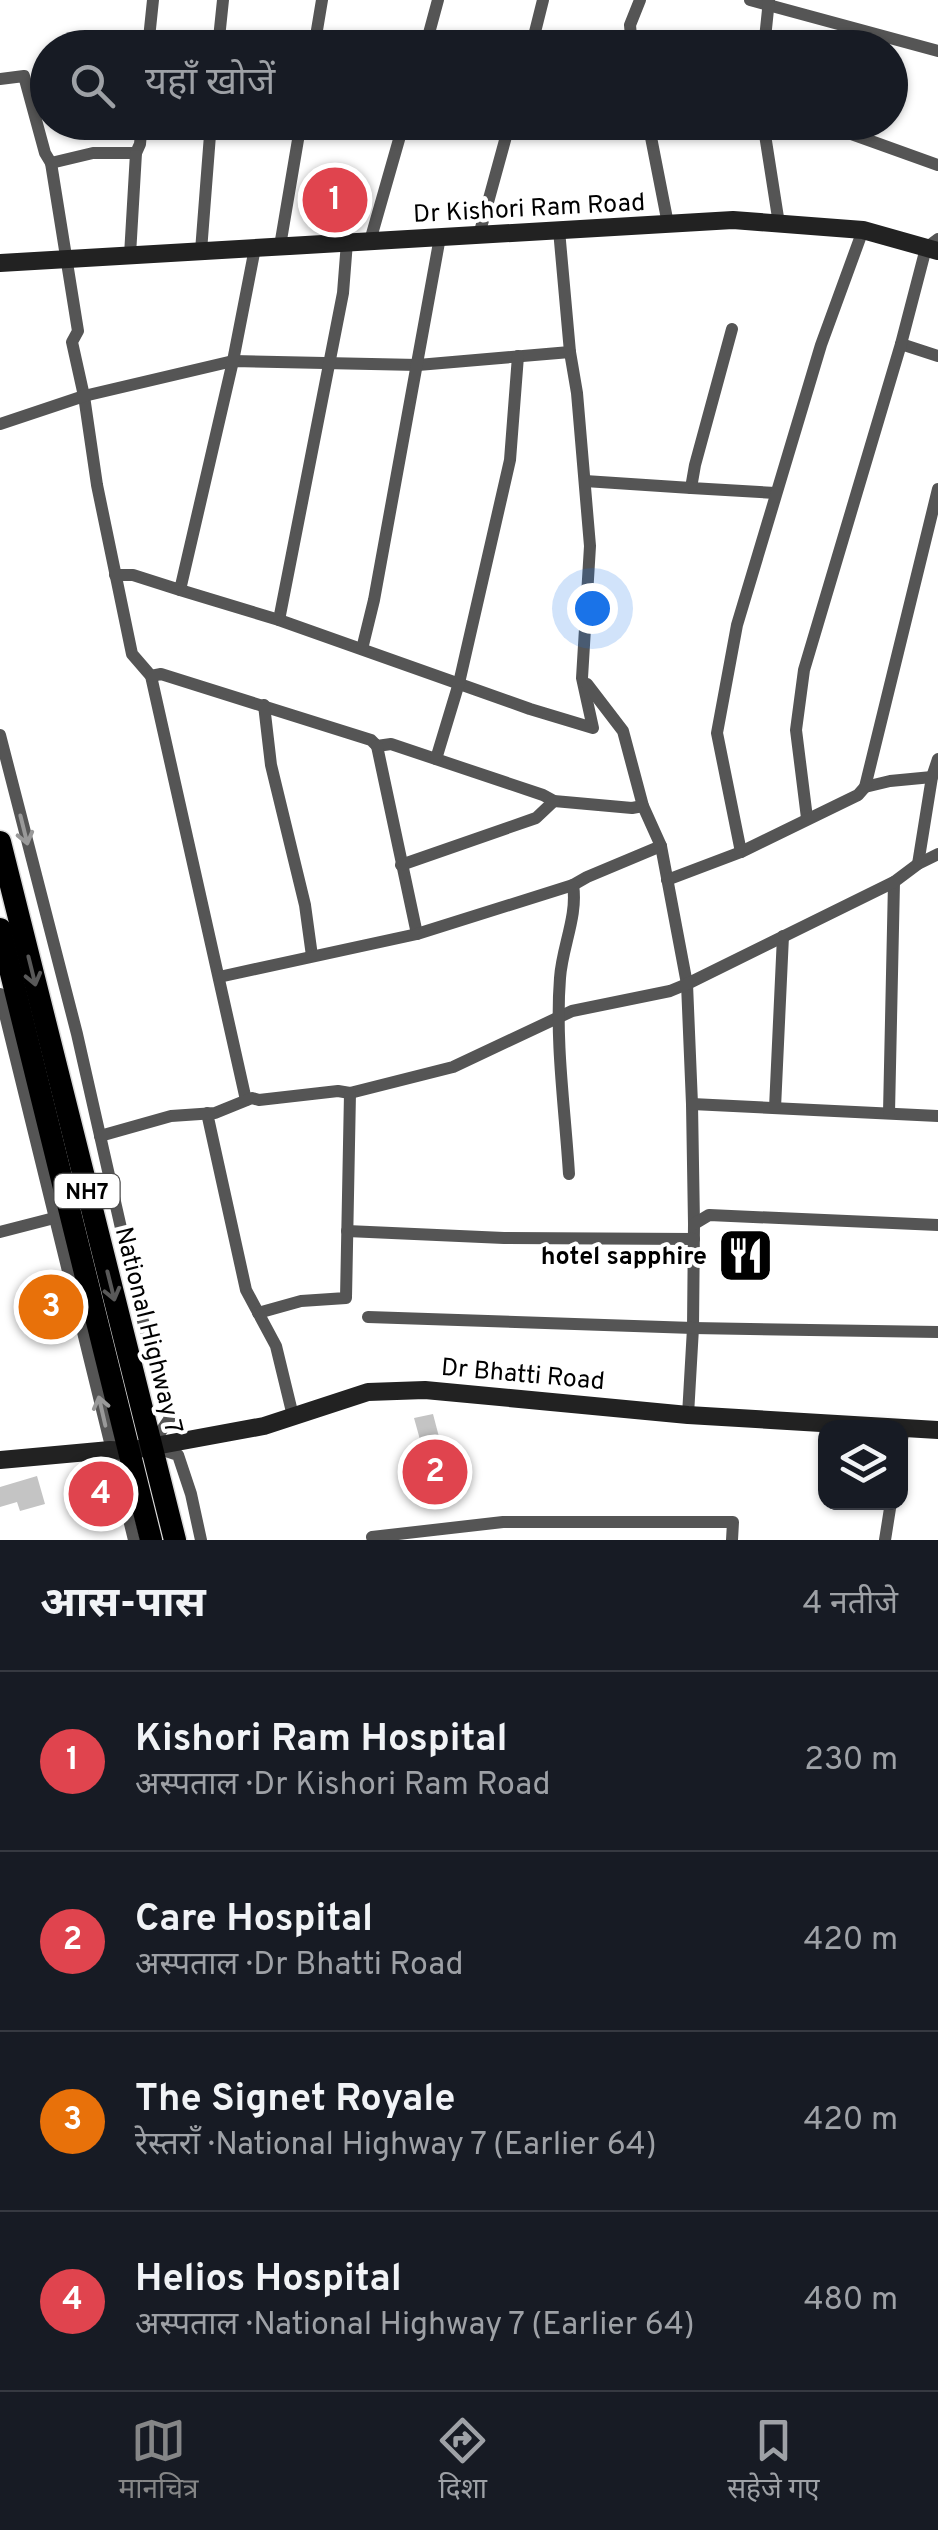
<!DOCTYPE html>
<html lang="hi">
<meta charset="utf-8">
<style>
body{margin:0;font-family:Overpass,"Noto Sans Devanagari",sans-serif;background:#242831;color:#f1f3f6}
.controls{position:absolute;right:30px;bottom:30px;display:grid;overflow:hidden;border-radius:20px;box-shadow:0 2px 8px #0004}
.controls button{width:90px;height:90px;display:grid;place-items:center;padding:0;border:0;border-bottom:2px solid #363941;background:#171b24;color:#f1f3f6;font:50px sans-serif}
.you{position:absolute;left:592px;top:608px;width:35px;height:35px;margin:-25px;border:8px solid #fff;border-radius:50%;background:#1a73e8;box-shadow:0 0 0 15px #1a73e833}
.badge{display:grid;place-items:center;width:65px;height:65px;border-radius:50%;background:#858687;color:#fff;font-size:32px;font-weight:700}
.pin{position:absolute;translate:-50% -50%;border:5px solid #fff;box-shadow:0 2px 10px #0006}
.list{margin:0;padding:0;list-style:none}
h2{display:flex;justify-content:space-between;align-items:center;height:130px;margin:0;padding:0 40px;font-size:42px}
h2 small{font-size:32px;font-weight:400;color:#9ea1a6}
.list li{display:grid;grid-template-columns:65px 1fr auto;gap:30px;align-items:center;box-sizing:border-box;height:180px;padding:0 40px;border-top:2px solid #363941}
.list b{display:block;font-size:38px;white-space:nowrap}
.list p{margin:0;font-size:32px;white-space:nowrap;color:#9ea1a6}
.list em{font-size:32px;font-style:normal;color:#9ea1a6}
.icon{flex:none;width:55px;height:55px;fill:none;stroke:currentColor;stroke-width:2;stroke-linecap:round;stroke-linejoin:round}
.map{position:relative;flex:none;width:938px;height:1540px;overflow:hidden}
.search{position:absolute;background:#171b24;box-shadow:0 2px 8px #0004;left:30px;right:30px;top:30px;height:110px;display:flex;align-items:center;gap:25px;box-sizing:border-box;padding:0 35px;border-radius:55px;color:#9ea1a6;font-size:38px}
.sheet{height:850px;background:#171b24}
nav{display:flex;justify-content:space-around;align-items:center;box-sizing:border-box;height:140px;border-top:2px solid #363941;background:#171b24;font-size:28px;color:#9ea1a6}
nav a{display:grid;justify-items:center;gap:5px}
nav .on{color:#858687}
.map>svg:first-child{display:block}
.building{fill:#c4c4c4}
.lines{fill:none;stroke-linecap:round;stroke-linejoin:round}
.highway-casing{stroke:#dbdbdb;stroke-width:25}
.street{stroke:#555;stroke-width:12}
.secondary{stroke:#222;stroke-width:18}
.highway{stroke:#000;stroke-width:22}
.oneway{stroke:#999}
.oneway2{stroke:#595959}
.labels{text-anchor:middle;stroke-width:8;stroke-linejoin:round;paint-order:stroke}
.shield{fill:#fff;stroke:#4c4c4c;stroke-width:2.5}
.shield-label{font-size:22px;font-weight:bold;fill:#000}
.street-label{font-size:25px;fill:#000;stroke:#fff}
.poi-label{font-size:25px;font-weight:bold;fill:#000;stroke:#fff;text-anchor:end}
</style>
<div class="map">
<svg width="938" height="1540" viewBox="0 0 938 1540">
<rect width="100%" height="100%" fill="#fff"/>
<!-- building -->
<g class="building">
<polygon points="336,168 352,172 340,219 324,215"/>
<polygon points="433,1414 455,1498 429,1505 417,1456 424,1454 414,1418"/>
<polygon points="37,1476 45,1504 20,1511 17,1502 0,1507 0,1487"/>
</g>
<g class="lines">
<defs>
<g id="highway">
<polyline points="0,842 175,1540"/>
<polyline points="0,929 151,1540"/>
</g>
</defs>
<!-- highway casing -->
<use href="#highway" class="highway-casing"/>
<!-- street -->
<g class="street">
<polyline points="750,0 938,51"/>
<polyline points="148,48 153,0"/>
<polyline points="218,48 223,0"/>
<polyline points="314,48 322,0"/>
<polyline points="425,48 438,0"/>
<polyline points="531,48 543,0"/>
<polyline points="632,48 630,25 640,0"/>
<polyline points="764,48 769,0"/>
<polyline points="0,79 24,76 45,153 51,163 78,331 72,342 84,396 97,485 132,654 151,676 246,1100"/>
<polyline points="648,122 668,224"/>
<polyline points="763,122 779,224"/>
<polyline points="818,122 938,165"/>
<polyline points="51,163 93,153 136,153"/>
<polyline points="479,235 510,122"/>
<polyline points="370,241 404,122"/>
<polyline points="280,246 301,122"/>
<polyline points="201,251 211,122"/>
<polyline points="130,255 136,153 140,144 142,122"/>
<polyline points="732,329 695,465 691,488 775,493"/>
<polyline points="901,344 938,356"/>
<polyline points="0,424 84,396 233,361 418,365 570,352"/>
<polyline points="585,481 691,488"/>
<polyline points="115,575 133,575 180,590 233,361 255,248"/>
<polyline points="180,590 279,620 530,709 593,728 582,678 590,546 577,393 570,352 559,230"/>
<polyline points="279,620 343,293 347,242"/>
<polyline points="362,649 374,600 440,237"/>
<polyline points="151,676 161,674 371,740 377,746 391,744 543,795 554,801 632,808 643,806"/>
<polyline points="587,684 623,731 643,806 661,846 687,984 692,1104 694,1224 693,1328 688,1415"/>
<polyline points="264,705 271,765 305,905 312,956"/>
<polyline points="0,735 77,1034 138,1303 170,1418 151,1446 178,1455 191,1494 201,1540"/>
<polyline points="377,746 417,934"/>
<polyline points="436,759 459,683 510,460 518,356"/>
<polyline points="865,787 890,781 932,777"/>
<polyline points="807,818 796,730 804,670 901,344 926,248 938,239"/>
<polyline points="741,852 717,733 737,625 821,345 863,230"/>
<polyline points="918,864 932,777 938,759"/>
<polyline points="401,865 536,818 554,801"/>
<polyline points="667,880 741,852 858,795 865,787 938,489"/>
<polyline points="219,977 417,934 573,885 587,877 661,846"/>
<polyline points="0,994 134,1540"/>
<polyline points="692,1104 938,1116"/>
<polyline points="775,1108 783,936"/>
<polyline points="207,1113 246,1290 276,1346 293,1416"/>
<polyline points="889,1113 894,882"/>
<polyline points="100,1136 171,1116 215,1113 252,1098 259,1100 338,1091 350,1093 453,1067 572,1011 670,991 687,984 894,882 918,864 938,854"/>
<path d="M569 1174C565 1109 555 1042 560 978 562 947 578 916 573 885"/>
<polyline points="694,1224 709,1215 938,1225"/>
<polyline points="347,1231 504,1238 694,1239"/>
<polyline points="0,1232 62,1216"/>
<polyline points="258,1313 301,1301 346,1298 350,1093"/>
<polyline points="368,1317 693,1328 938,1332"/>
<polyline points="900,1451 904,1428"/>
<polyline points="373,1540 372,1537 503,1522 733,1522 732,1540"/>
<polyline points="885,1540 891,1502"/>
</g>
<!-- secondary -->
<g class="secondary">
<polyline points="0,263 733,220 863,230 938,251"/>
<polyline points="0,1460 110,1450 128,1451 264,1426 368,1392 425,1390 688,1415 938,1430"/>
</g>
<!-- highway -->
<use href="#highway" class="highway"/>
</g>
<!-- one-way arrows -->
<defs><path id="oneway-shaft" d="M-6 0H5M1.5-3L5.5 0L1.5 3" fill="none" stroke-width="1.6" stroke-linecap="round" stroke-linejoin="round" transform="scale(2.5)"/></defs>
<g class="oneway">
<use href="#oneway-shaft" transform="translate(24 830) rotate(76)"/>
<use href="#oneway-shaft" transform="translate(102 1411) rotate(-103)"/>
</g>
<g class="oneway2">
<use href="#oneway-shaft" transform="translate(32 971) rotate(76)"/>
<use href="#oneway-shaft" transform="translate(111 1286) rotate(76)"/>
</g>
<!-- icons -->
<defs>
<symbol id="restaurant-square" viewBox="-11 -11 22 22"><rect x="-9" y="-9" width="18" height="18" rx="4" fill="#000" stroke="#fff"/><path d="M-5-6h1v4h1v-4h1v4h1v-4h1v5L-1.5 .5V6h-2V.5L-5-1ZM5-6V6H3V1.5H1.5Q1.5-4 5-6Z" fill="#fff"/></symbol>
</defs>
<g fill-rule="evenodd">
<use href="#restaurant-square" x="714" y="1224" width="63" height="63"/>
</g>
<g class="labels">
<!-- shield labels -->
<rect class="shield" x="54.5" y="1174" width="65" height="34" rx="8"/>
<g class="shield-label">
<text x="87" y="1199">NH7</text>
</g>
<!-- street labels -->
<g class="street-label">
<text transform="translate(529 207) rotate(-3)" y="9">Dr Kishori Ram Road</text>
<text transform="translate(150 1330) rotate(76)" y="9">National Highway 7</text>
<text transform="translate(523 1373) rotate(5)" y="9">Dr Bhatti Road</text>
</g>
<!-- poi labels -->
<g class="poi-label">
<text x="707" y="1264">hotel sapphire</text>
</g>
</g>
</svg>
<div class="controls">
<button><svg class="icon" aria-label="layers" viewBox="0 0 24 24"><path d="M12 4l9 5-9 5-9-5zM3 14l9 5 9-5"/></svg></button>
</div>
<div class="you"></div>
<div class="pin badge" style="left:335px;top:200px;background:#e0444e">1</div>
<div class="pin badge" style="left:435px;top:1472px;background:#e0444e">2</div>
<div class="pin badge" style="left:51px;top:1307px;background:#e8710a">3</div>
<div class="pin badge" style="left:101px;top:1494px;background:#e0444e">4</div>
<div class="search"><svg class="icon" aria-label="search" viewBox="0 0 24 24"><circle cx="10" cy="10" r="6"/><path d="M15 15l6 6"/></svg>यहाँ खोजें</div>
</div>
<section class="sheet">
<h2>आस-पास<small>4 नतीजे</small></h2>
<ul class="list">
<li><span class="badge" style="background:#e0444e">1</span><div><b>Kishori Ram Hospital</b><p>अस्पताल · Dr Kishori Ram Road</p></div><em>230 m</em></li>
<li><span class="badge" style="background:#e0444e">2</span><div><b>Care Hospital</b><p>अस्पताल · Dr Bhatti Road</p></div><em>420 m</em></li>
<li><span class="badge" style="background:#e8710a">3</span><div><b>The Signet Royale</b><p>रेस्तराँ · National Highway 7 (Earlier 64)</p></div><em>420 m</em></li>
<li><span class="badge" style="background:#e0444e">4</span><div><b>Helios Hospital</b><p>अस्पताल · National Highway 7 (Earlier 64)</p></div><em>480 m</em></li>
</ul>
</section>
<nav>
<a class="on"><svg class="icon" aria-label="map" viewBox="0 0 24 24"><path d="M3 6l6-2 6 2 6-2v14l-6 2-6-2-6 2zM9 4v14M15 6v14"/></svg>मानचित्र</a>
<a><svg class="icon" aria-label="directions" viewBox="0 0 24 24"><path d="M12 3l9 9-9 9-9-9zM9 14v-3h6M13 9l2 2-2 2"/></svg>दिशा</a>
<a><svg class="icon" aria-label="saved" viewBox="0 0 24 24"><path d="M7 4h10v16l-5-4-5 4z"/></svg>सहेजे गए</a>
</nav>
